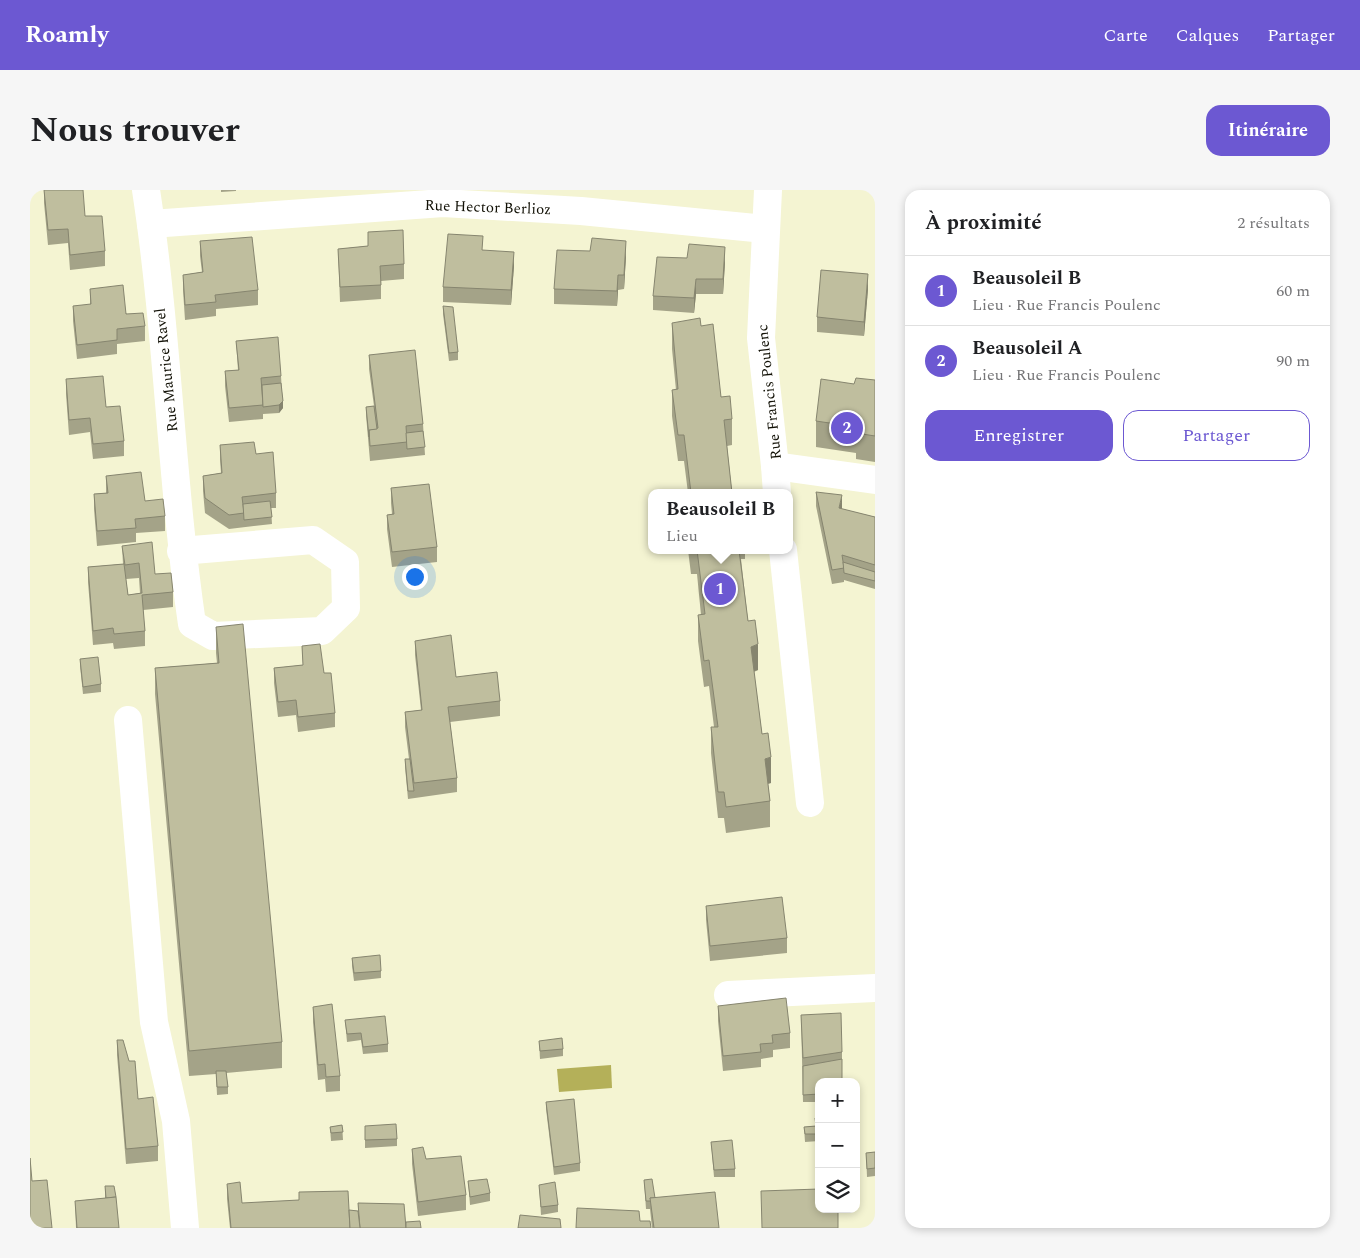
<!DOCTYPE html>
<html lang="fr">
<meta charset="utf-8">
<style>
body{margin:0;font-family:Spectral,serif;background:#f6f6f6;color:#202124}
.controls{position:absolute;right:15px;bottom:15px;display:grid;overflow:hidden;border-radius:10px;box-shadow:0 2px 8px #0003}
.controls button{width:45px;height:45px;display:grid;place-items:center;padding:0;border:0;border-bottom:1px solid #e0e0e0;background:#fff;color:#202124;font:25px sans-serif}
.you{position:absolute;left:384px;top:386px;width:18px;height:18px;margin:-12px;border:4px solid #fff;border-radius:50%;background:#1a73e8;box-shadow:0 0 0 8px #1a73e833}
.badge{display:grid;place-items:center;width:32px;height:32px;border-radius:50%;background:#6c58d2;color:#fff;font-size:16px;font-weight:700}
.pin{position:absolute;translate:-50% -50%;border:2px solid #fff;box-shadow:0 1px 5px #0006}
.popup{position:absolute;left:618px;top:299px;width:145px;height:65px;box-sizing:border-box;display:grid;place-content:center;border-radius:10px;background:#fff;filter:drop-shadow(0 1px 4px #0005);font-size:16px;white-space:nowrap;color:#757577}
.popup b{font-size:19px;color:#202124}
.popup::after{content:'';position:absolute;left:50%;top:100%;margin-left:-10px;border:10px solid transparent;border-top-color:#fff}
.list{margin:0;padding:0;list-style:none}
h2{display:flex;justify-content:space-between;align-items:center;height:65px;margin:0;padding:0 20px;font-size:21px}
h2 small{font-size:16px;font-weight:400;color:#757577}
.list li{display:grid;grid-template-columns:32px 1fr auto;gap:15px;align-items:center;box-sizing:border-box;height:70px;padding:0 20px;border-top:1px solid #e0e0e0}
.list b{display:block;font-size:19px;white-space:nowrap}
.list p{margin:0;font-size:16px;white-space:nowrap;color:#757577}
.list em{font-size:16px;font-style:normal;color:#757577}
.actions{display:flex;gap:10px;padding:15px 20px}
.actions a{flex:1;padding:11px 0;border:1px solid #6c58d2;border-radius:15px;text-align:center;font-size:18px;color:#6c58d2}
.actions .main{background:#6c58d2;color:#fff}
.icon{flex:none;width:28px;height:28px;fill:none;stroke:currentColor;stroke-width:2;stroke-linecap:round;stroke-linejoin:round}
.map{position:relative;flex:none;width:845px;height:1038px;overflow:hidden;border-radius:15px}
header{display:flex;align-items:center;gap:30px;box-sizing:border-box;height:70px;padding:0 25px;background:#6c58d2;color:#fff}
header strong{font-size:24px}
nav{display:flex;gap:28px;margin-inline-start:auto;font-size:18px}
.intro{display:flex;align-items:center;justify-content:space-between;box-sizing:border-box;height:120px;padding:0 30px}
h1{margin:0;font-size:35px}
.button{padding:12px 22px;border-radius:15px;background:#6c58d2;color:#fff;font-size:18px;font-weight:700}
main{display:flex;gap:30px;padding:0 30px}
aside{flex:1;background:#fff;border-radius:15px;box-shadow:0 2px 8px #0003}
.map>svg:first-child{display:block}
.water{fill:#b4b059}
.lines{fill:none;stroke-linecap:round;stroke-linejoin:round}
.minor{stroke:#fff;stroke-width:28}
.wall{fill:#a4a388;fill-rule:evenodd}
.shaded-wall{fill:#86856f}
.building{fill:#bfbe9e;stroke:#86856f}
.labels{text-anchor:middle;stroke-width:5;stroke-linejoin:round;paint-order:stroke}
.street-label{font-size:15px;fill:#121106;stroke:#fff}
</style>
<header>
<strong>Roamly</strong>
<nav><a>Carte</a><a>Calques</a><a>Partager</a></nav>
</header>
<div class="intro"><h1>Nous trouver</h1><a class="button">Itinéraire</a></div>
<main>
<div class="map">
<svg width="845" height="1038" viewBox="0 0 845 1038">
<rect width="100%" height="100%" fill="#f4f4d2"/>
<!-- water -->
<polygon class="water" points="581,875 582,898 529,902 527,879"/>
<g class="lines">
<!-- minor -->
<g class="minor">
<path d="M116 0C138 144 141 290 162 434L183 446 292 441 316 418 315 372 283 350 151 361"/>
<polyline points="738,0 731,148 745,276 845,290"/>
<polyline points="121,34 413,13 551,21 735,39"/>
<polyline points="745,276 747,303"/>
<polyline points="753,360 780,613"/>
<polyline points="98,530 124,832 146,931 155,1038"/>
<polyline points="698,805 845,798"/>
</g>
</g>
<!-- wall -->
<g class="wall">
<polygon points="14,0 55,26 75,61 75,76 40,80 38,53 18,55 14,13"/>
<polygon points="191,0 206,0 206,1 191,2"/>
<polygon points="338,42 374,74 374,89 351,91 351,109 310,112 308,59 338,56"/>
<polygon points="170,51 228,100 228,115 186,119 186,126 155,130 153,100 153,85 172,82 170,66"/>
<polygon points="453,60 484,76 481,115 413,112 413,97"/>
<polygon points="596,66 594,99 588,100 587,116 524,114 524,99"/>
<polygon points="695,72 693,104 666,104 664,123 623,120 623,106"/>
<polygon points="60,99 115,136 115,151 87,154 87,164 47,169 43,131 43,116 60,115"/>
<polygon points="838,99 834,146 787,142 787,127"/>
<polygon points="413,116 428,162 428,170 419,171 413,124"/>
<polygon points="642,133 671,136 691,207 702,229 702,255 697,256 702,303 658,303 654,271 648,271 642,226 642,200 646,200 642,159"/>
<polygon points="206,151 251,186 253,218 249,223 233,224 233,229 199,232 195,196 195,181 208,180"/>
<polygon points="339,165 393,234 395,265 340,271 336,225 336,217 344,216 339,179"/>
<polygon points="36,189 76,217 94,251 94,266 63,269 60,242 39,245 36,204"/>
<polygon points="845,190 845,272 826,269 826,263 786,257 786,231 824,194"/>
<polygon points="190,255 226,264 246,303 246,318 241,318 242,334 199,339 175,323 173,301 173,286 191,283 190,270"/>
<polygon points="76,286 135,326 135,341 106,343 106,352 67,356 64,319 64,304 76,303"/>
<polygon points="361,298 407,357 407,372 362,377 357,339 357,325 362,324 361,313"/>
<polygon points="786,302 812,319 845,327 845,399 814,390 814,392 802,394 786,316"/>
<path d="M92 356 125 384 143 402V417L113 420 115 441V456L84 459 83 453 63 455 58 392V377L93 374ZM109 388 110 403 98 405 96 389Z"/>
<polygon points="658,360 715,360 715,369 711,369 718,431 728,480 724,482 732,544 741,593 738,594 740,611 740,637 696,643 694,628 688,628 681,563 681,537 684,537 679,496 674,497 668,451 668,425 671,425 667,384 661,384"/>
<polygon points="186,437 252,852 252,878 196,883 198,897 198,904 187,905 186,884 159,886 125,504 125,478 187,473 186,463"/>
<polygon points="385,451 426,487 470,511 470,526 420,532 427,588 427,602 378,609 375,577 375,569 379,569 375,537 375,522 391,520 385,465"/>
<polygon points="272,456 294,483 305,523 305,537 268,542 266,525 248,527 244,493 244,478 273,475"/>
<polygon points="50,469 71,494 71,502 53,504 50,476"/>
<polygon points="676,716 757,748 757,763 680,771 676,730"/>
<polygon points="322,768 351,781 351,788 324,791 322,776"/>
<polygon points="688,816 760,843 760,858 743,860 743,867 731,869 731,877 693,881 688,831"/>
<polygon points="283,817 310,886 310,901 296,902 295,889 288,890 283,832"/>
<polygon points="771,825 812,862 812,892 789,892 789,912 773,912"/>
<polygon points="315,830 358,854 358,862 333,864 331,850 317,852"/>
<polygon points="87,850 108,909 128,956 128,971 96,974 87,865"/>
<polygon points="509,851 533,859 533,866 510,869"/>
<polygon points="516,912 550,973 550,981 524,985 516,919"/>
<polygon points="789,927 789,951 775,952 774,937 785,936"/>
<polygon points="312,935 313,950 301,951 300,937"/>
<polygon points="335,936 367,949 367,956 335,958"/>
<polygon points="681,952 705,979 705,987 684,987"/>
<polygon points="382,959 396,969 436,1005 436,1020 388,1026 382,974"/>
<polygon points="845,962 845,986 837,987 836,963"/>
<polygon points="614,990 625,1008 689,1038 622,1038 620,1019 616,1019"/>
<polygon points="438,991 460,1003 460,1011 440,1015"/>
<polygon points="197,994 212,1013 328,1021 328,1013 391,1038 200,1038 197,1009"/>
<polygon points="509,995 528,1015 528,1022 511,1025"/>
<polygon points="75,996 89,1038 46,1038 45,1011 75,1008"/>
</g>
<!-- shaded-wall -->
<g class="shaded-wall">
<polygon points="596,51 596,66 594,99 594,85"/>
<polygon points="695,57 695,72 693,104 693,89"/>
<polygon points="484,62 484,76 481,115 481,100"/>
<polygon points="838,84 838,99 834,146 834,132"/>
<polygon points="588,85 588,100 587,116 587,101"/>
<polygon points="666,89 666,104 664,123 664,108"/>
<polygon points="253,211 253,218 249,223 249,215"/>
<polygon points="812,305 812,320 809,318"/>
<polygon points="728,454 728,480 721,482 721,457"/>
<polygon points="741,567 741,593 735,594 735,569"/>
</g>
<!-- building -->
<g class="building">
<polygon points="14,0 53,0 55,26 72,26 75,61 40,65 38,39 18,40"/>
<polygon points="373,40 374,74 350,76 351,95 310,97 308,59 338,56 338,42"/>
<polygon points="418,44 453,46 452,60 484,62 481,100 413,97"/>
<polygon points="222,47 228,100 185,105 186,112 155,115 153,85 173,82 170,51"/>
<polygon points="562,48 596,51 594,85 588,85 587,101 524,99 527,60 560,61"/>
<polygon points="659,54 695,57 693,89 666,89 664,108 623,106 627,67 657,68"/>
<polygon points="791,80 838,84 834,132 787,127"/>
<polygon points="93,95 96,124 113,123 115,136 87,139 87,150 47,155 43,116 61,114 60,99"/>
<polygon points="413,116 423,117 428,162 419,163"/>
<polygon points="670,128 671,136 683,134 691,207 700,206 702,229 694,230 702,303 661,303 654,245 648,245 642,200 648,199 642,133"/>
<polygon points="248,147 251,186 231,188 233,215 199,218 195,181 209,180 206,151"/>
<polygon points="385,160 393,234 376,236 377,252 340,256 339,240 348,238 339,165"/>
<polygon points="73,186 76,217 90,216 94,251 63,254 60,228 39,230 36,189"/>
<polygon points="826,188 845,190 845,246 826,243 826,237 786,231 791,189 824,194"/>
<polygon points="251,193 253,211 249,215 233,217 232,195"/>
<polygon points="344,216 347,239 339,240 339,247 336,217"/>
<polygon points="393,241 395,257 377,259 376,243"/>
<polygon points="224,252 226,264 243,262 246,303 212,307 214,323 199,325 175,308 173,286 192,283 190,255"/>
<polygon points="111,282 115,311 133,309 135,326 105,329 106,338 67,341 64,304 78,303 76,286"/>
<polygon points="399,294 407,357 362,362 357,325 364,324 361,298"/>
<polygon points="786,302 812,305 809,318 845,327 845,375 812,365 814,378 802,380"/>
<polygon points="240,311 242,327 214,330 213,314"/>
<polygon points="122,352 125,384 141,383 143,402 112,405 115,441 84,444 83,438 63,441 58,377 94,374 98,405 112,403 109,373 95,375 92,356"/>
<polygon points="667,360 709,360 718,431 725,430 728,454 721,457 732,544 738,543 741,567 735,569 740,611 696,617 694,602 688,602 681,537 688,537 679,470 674,471 668,425 675,424"/>
<polygon points="813,372 845,382 845,391 814,383"/>
<polygon points="213,434 252,852 159,861 125,478 189,473 186,437"/>
<polygon points="421,445 426,487 467,482 470,511 418,517 427,588 384,593 375,522 392,520 385,451"/>
<polygon points="290,454 294,483 301,483 305,523 268,527 266,510 248,512 244,478 273,475 272,456"/>
<polygon points="68,467 71,494 53,497 50,469"/>
<polygon points="375,569 380,569 384,601 378,601"/>
<polygon points="752,707 757,748 680,756 676,716"/>
<polygon points="350,765 351,781 324,783 322,768"/>
<polygon points="756,808 760,843 742,845 743,853 730,854 731,862 693,866 688,816"/>
<polygon points="302,814 310,886 296,887 295,874 288,875 283,817"/>
<polygon points="811,823 812,862 773,868 771,825"/>
<polygon points="355,826 358,854 333,857 331,843 317,844 315,830"/>
<polygon points="532,848 533,859 510,861 509,851"/>
<polygon points="87,850 93,850 99,871 105,871 108,909 123,907 128,956 96,959"/>
<polygon points="812,869 812,892 789,892 789,904 773,905 773,876"/>
<polygon points="186,881 196,881 198,897 187,897"/>
<polygon points="544,909 550,973 524,977 516,912"/>
<polygon points="789,927 789,944 775,944 774,937 786,936 785,928"/>
<polygon points="366,934 367,949 335,950 335,936"/>
<polygon points="312,935 313,942 301,943 300,937"/>
<polygon points="702,950 705,979 684,980 681,952"/>
<polygon points="393,957 396,969 431,966 436,1005 388,1012 382,959"/>
<polygon points="845,962 845,978 837,979 836,963"/>
<polygon points="0,968 2,991 17,990 22,1038 0,1038"/>
<polygon points="457,989 460,1003 440,1007 438,991"/>
<polygon points="622,989 625,1008 620,1008 621,1011 616,1011 614,990"/>
<polygon points="210,992 212,1013 269,1010 269,1002 318,1001 320,1038 201,1038 197,994"/>
<polygon points="525,992 528,1015 511,1017 509,995"/>
<polygon points="75,996 84,996 86,1007 76,1008"/>
<polygon points="789,999 789,1019 808,1019 808,1038 732,1038 731,1001"/>
<polygon points="685,1002 689,1038 624,1038 620,1008"/>
<polygon points="86,1007 89,1038 47,1038 45,1011"/>
<polygon points="328,1013 374,1014 376,1038 330,1038"/>
<polygon points="547,1018 609,1021 610,1031 620,1031 621,1038 546,1038"/>
<polygon points="319,1020 328,1021 330,1038 320,1038"/>
<polygon points="490,1025 530,1029 531,1038 488,1038"/>
<polygon points="390,1031 391,1038 376,1038 376,1032"/>
</g>
<g class="labels">
<!-- street labels -->
<g class="street-label">
<text transform="translate(458 17) rotate(2)" y="5">Rue Hector Berlioz</text>
<text transform="translate(136 180) rotate(-96)" y="5">Rue Maurice Ravel</text>
<text transform="translate(739 202) rotate(-96)" y="5">Rue Francis Poulenc</text>
</g>
</g>
</svg>
<div class="controls">
<button>+</button>
<button>−</button>
<button><svg class="icon" aria-label="layers" viewBox="0 0 24 24"><path d="M12 4l9 5-9 5-9-5zM3 14l9 5 9-5"/></svg></button>
</div>
<div class="you"></div>
<div class="pin badge" style="left:690px;top:399px">1</div>
<div class="popup"><b>Beausoleil B</b>Lieu</div>
<div class="pin badge" style="left:817px;top:238px">2</div>
</div>
<aside>
<h2>À proximité<small>2 résultats</small></h2>
<ul class="list">
<li><span class="badge">1</span><div><b>Beausoleil B</b><p>Lieu · Rue Francis Poulenc</p></div><em>60 m</em></li>
<li><span class="badge">2</span><div><b>Beausoleil A</b><p>Lieu · Rue Francis Poulenc</p></div><em>90 m</em></li>
</ul>
<div class="actions"><a class="main">Enregistrer</a><a>Partager</a></div>
</aside>
</main>
